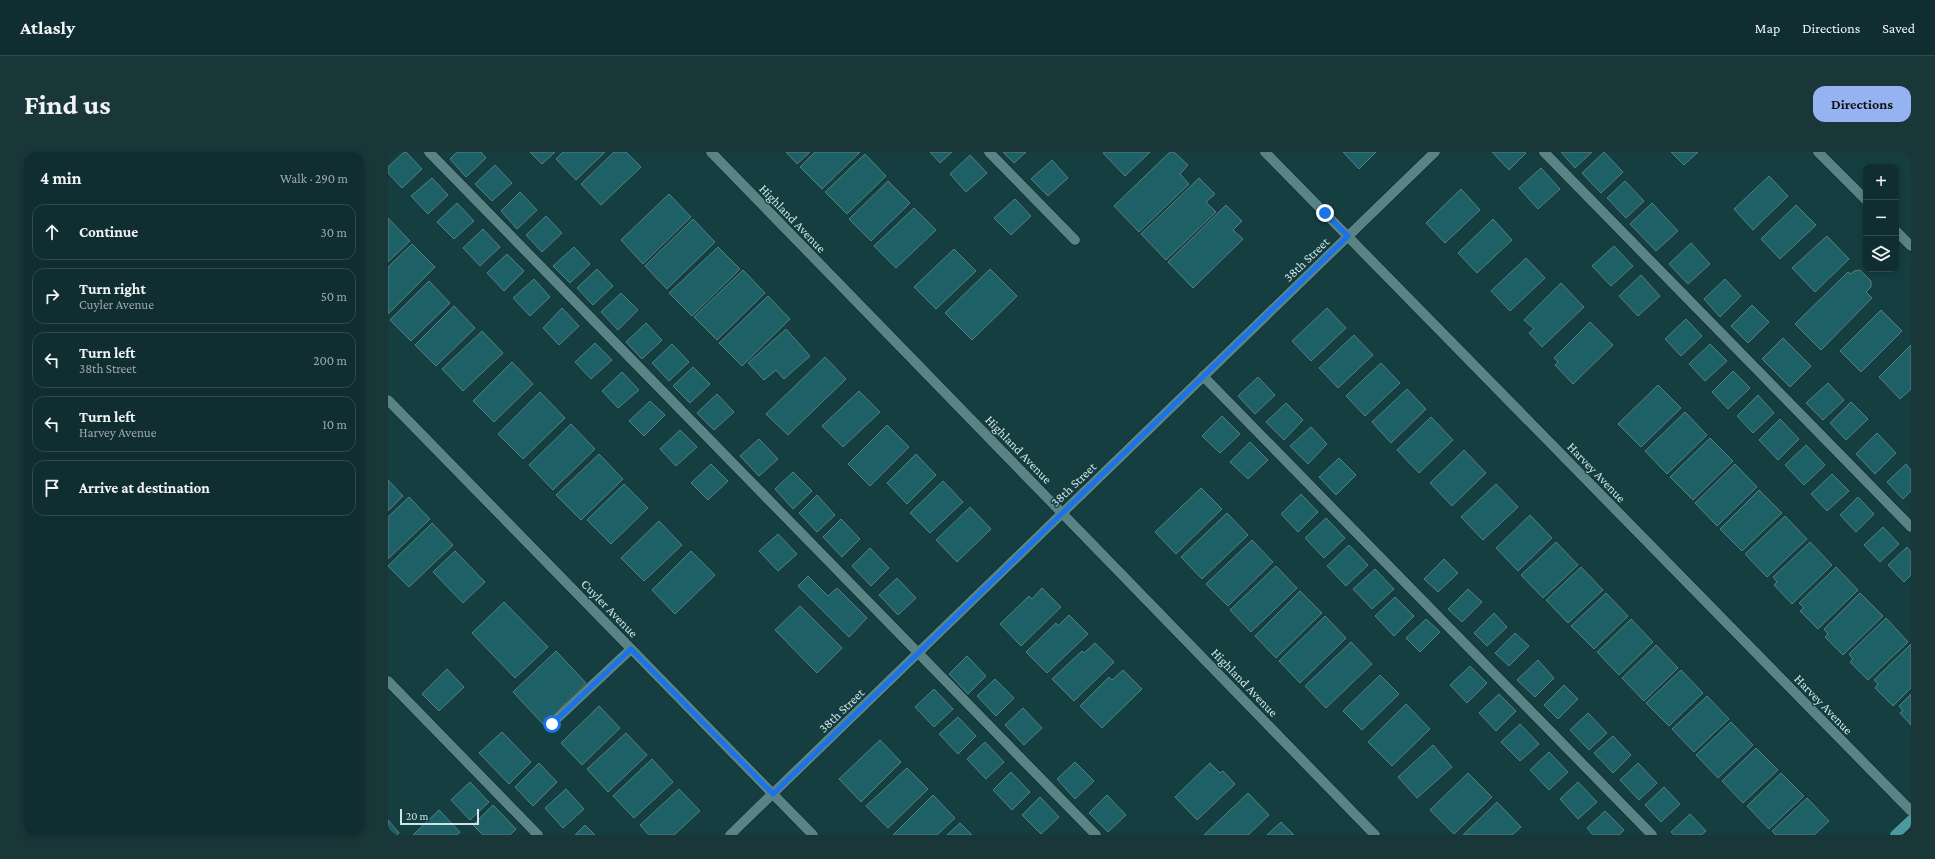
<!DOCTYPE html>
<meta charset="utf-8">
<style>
body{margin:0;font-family:"Crimson Pro",serif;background:#193639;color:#f1f3f6}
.controls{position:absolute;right:12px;top:12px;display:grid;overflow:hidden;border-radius:8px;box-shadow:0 2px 6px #0003}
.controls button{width:36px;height:36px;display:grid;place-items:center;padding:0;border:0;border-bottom:1px solid #304a4d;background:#102e31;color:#f1f3f6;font:20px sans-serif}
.scale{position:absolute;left:12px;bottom:10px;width:79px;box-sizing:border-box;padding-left:4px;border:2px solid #cee4e5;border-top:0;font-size:11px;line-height:14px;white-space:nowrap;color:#cee4e5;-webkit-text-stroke:3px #153e41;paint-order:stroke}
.stop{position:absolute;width:12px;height:12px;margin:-9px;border:3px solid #1a73e8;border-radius:50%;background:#fff}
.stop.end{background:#1a73e8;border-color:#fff;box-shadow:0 1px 4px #0008}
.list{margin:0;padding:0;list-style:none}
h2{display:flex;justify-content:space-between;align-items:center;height:52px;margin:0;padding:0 16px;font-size:17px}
h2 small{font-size:13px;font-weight:400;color:#9ca8ab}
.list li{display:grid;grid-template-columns:26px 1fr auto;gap:12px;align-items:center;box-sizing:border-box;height:56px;margin:0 8px 8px;padding:0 8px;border:1px solid #304a4d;border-radius:12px}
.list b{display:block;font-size:15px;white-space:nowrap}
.list p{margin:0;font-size:13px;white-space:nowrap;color:#9ca8ab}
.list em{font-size:13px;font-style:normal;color:#9ca8ab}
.icon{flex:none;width:22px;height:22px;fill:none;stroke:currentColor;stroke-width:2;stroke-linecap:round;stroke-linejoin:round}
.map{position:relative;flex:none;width:1523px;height:683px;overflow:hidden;border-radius:12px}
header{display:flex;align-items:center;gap:24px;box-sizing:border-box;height:56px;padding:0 20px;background:#102e31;border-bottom:1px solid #304a4d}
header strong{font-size:19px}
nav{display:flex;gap:22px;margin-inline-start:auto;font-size:14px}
.intro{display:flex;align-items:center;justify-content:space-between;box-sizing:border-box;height:96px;padding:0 24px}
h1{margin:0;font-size:28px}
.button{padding:10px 18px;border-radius:12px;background:#95b2f1;color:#111;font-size:14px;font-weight:700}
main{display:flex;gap:24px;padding:0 24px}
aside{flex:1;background:#102e31;border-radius:12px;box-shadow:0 2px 6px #0003}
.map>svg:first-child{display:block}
.building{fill:#1d6167;stroke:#577f83}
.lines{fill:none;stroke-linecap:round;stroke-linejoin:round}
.minor-casing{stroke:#042326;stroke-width:11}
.major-casing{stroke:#042326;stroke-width:11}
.minor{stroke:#5a8386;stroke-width:10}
.major{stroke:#4c99a0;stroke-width:10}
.route{stroke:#1a73e8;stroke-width:5}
.labels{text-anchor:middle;stroke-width:3;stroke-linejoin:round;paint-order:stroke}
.street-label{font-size:13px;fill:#cee4e5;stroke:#153e41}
</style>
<header>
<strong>Atlasly</strong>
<nav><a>Map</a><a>Directions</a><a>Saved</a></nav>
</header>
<div class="intro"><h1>Find us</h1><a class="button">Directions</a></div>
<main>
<aside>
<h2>4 min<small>Walk · 290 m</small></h2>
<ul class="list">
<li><svg class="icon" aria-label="ahead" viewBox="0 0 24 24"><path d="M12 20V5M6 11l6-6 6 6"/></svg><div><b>Continue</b></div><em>30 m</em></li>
<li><svg class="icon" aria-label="right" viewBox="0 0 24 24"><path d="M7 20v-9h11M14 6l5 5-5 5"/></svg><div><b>Turn right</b><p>Cuyler Avenue</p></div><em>50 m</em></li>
<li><svg class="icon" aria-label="left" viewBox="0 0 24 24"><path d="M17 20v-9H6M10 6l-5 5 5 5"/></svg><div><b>Turn left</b><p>38th Street</p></div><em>200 m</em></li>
<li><svg class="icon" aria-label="left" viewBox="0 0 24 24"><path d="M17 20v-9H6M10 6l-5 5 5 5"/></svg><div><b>Turn left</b><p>Harvey Avenue</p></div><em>10 m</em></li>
<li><svg class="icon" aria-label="arrive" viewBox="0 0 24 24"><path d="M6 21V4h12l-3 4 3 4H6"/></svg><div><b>Arrive at destination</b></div></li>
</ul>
</aside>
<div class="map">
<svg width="1523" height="683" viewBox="0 0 1523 683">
<rect width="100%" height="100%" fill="#153e41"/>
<!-- building -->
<g class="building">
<polygon points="16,0 18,0 34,17 14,36 0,21 0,15"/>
<polygon points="69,0 93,0 98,6 78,25 62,7"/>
<polygon points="142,0 167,0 154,12"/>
<polygon points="175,0 217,0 188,28 168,7"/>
<polygon points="226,0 238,0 253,15 213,53 193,32"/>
<polygon points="398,0 422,0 409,12"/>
<polygon points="427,0 472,0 434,37 412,15"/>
<polygon points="542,0 564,0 552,11"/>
<polygon points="615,0 638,0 626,11"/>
<polygon points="717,0 762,0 737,24 715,1"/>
<polygon points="782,0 786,0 800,13 792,22 801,32 751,80 726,54"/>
<polygon points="955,0 988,0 971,17"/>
<polygon points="1104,0 1137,0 1138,1 1121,18"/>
<polygon points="1173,0 1204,0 1187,16"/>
<polygon points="1216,0 1235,20 1213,41 1194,21"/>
<polygon points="1283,0 1310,0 1296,13"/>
<polygon points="477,2 498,24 459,62 437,40"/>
<polygon points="582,3 599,21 578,40 562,22"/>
<polygon points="664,8 680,26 660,44 643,27"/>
<polygon points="107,13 124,31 104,49 87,32"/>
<polygon points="1153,16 1172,37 1150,57 1131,36"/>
<polygon points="1381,24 1400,44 1365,78 1346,57"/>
<polygon points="44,26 60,43 40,62 23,44"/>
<polygon points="811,26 827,42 818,50 828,60 778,108 753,82"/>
<polygon points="500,29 522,51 483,89 461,67"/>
<polygon points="1237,29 1256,49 1238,66 1219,46"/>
<polygon points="1073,37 1092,58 1057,91 1038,71"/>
<polygon points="132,40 149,58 129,77 113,59"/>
<polygon points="281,42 303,65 255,112 233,88"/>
<polygon points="627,47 643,64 623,83 606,66"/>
<polygon points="69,51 86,69 66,87 49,70"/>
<polygon points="1264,51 1290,79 1268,99 1242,72"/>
<polygon points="838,53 854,69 845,78 855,87 805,136 780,110"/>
<polygon points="1408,53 1428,73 1392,107 1373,87"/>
<polygon points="526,56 548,78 508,116 486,94"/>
<polygon points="158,64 174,81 154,100 138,83"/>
<polygon points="0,66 22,89 0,110"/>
<polygon points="305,67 327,90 279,137 257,114"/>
<polygon points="1105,67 1124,88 1089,121 1070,101"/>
<polygon points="95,77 112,95 92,114 75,96"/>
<polygon points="1439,84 1461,107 1427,140 1404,116"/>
<polygon points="1303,91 1322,112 1300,132 1281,112"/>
<polygon points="24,92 47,115 0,162 0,115"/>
<polygon points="1226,94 1245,114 1223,134 1204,114"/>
<polygon points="186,95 202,112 182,131 165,114"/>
<polygon points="330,95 352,117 304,164 281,141"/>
<polygon points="566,97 588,119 548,157 526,135"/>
<polygon points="119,102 136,119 116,139 99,121"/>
<polygon points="1138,106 1157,126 1122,159 1103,139"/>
<polygon points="209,117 225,134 205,153 189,136"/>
<polygon points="602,117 629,144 584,188 557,161"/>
<polygon points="355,118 377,141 329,188 306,165"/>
<polygon points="1472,118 1483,129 1483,135 1478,140 1484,146 1433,198 1407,172 1460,120 1463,122 1466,119"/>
<polygon points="1253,123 1272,144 1250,164 1231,144"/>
<polygon points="146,127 162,145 142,164 125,146"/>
<polygon points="1337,127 1353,144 1332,165 1316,147"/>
<polygon points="41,129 62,151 23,189 2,168"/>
<polygon points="1173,131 1196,155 1154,195 1141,181 1146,177 1136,168"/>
<polygon points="233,141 250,158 230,178 213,160"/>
<polygon points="380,144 402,167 354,214 331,191"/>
<polygon points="1364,153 1381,170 1360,191 1343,174"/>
<polygon points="66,154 87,176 48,214 27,193"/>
<polygon points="174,156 191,174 171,193 155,176"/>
<polygon points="939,156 958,176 923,209 904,189"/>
<polygon points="1493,158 1514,179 1473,220 1452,199"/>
<polygon points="1298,167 1314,184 1293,204 1277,187"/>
<polygon points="1202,170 1225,193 1185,232 1167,213 1170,210 1166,206"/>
<polygon points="258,171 274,188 254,207 238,190"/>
<polygon points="398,177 422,204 396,227 388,218 376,228 360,211"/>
<polygon points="94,179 115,201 75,239 54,217"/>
<polygon points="966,183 985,203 950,236 931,216"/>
<polygon points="1395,186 1423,214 1402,235 1374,207"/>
<polygon points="207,191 224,208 203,227 187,210"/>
<polygon points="284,192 301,210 281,229 264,211"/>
<polygon points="1322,192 1339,209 1317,229 1301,212"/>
<polygon points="1523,193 1523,237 1512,247 1491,225"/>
<polygon points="437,205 458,227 400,283 378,262"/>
<polygon points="124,210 145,232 106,270 85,249"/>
<polygon points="993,211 1012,231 977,264 958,244"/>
<polygon points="305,215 322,232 302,251 285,234"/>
<polygon points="1345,219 1362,236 1340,257 1324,240"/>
<polygon points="234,220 251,238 230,256 214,239"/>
<polygon points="870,225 887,243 867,262 850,244"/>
<polygon points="1440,231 1456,248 1435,268 1418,251"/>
<polygon points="1270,233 1293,256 1253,295 1230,272"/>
<polygon points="1019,237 1038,257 1003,291 984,270"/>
<polygon points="471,239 492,260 455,295 434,274"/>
<polygon points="152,240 177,266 135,307 110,282"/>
<polygon points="329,242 346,260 326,278 309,261"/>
<polygon points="1370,243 1386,261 1365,281 1349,264"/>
<polygon points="262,249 277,263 256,284 241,269"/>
<polygon points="1463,250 1480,267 1458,288 1442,271"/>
<polygon points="898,251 915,268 896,288 878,270"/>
<polygon points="1297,260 1319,283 1279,322 1257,299"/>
<polygon points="834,264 852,282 832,301 814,284"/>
<polygon points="1043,265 1065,288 1031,321 1009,298"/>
<polygon points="1392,267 1411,287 1390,308 1371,288"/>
<polygon points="183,272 207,297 165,338 141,313"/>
<polygon points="499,273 521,295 482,334 460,312"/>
<polygon points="923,275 939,292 920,312 902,294"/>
<polygon points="292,278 309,295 288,314 272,297"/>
<polygon points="1489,281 1508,301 1487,322 1468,302"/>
<polygon points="1322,286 1345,309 1305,348 1282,325"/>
<polygon points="371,287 390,307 371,324 352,304"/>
<polygon points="862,290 880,308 860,327 842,310"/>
<polygon points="1418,293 1437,313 1416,333 1397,313"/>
<polygon points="1076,298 1098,321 1064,354 1042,331"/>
<polygon points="211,302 235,327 193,368 168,343"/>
<polygon points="528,302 548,323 519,352 499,331"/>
<polygon points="951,306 968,323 948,343 931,325"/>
<polygon points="323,312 340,329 320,348 303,331"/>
<polygon points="1347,312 1369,335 1329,374 1307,351"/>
<polygon points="1518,312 1523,318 1523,339 1515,347 1499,330"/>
<polygon points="405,320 424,339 405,357 387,337"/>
<polygon points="1444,322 1461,339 1439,359 1423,342"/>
<polygon points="0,328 15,344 0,359"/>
<polygon points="555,329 575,350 542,381 522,361"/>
<polygon points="236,332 260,356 223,392 199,368"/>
<polygon points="1108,332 1130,355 1095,388 1073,365"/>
<polygon points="813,336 834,357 788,402 767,380"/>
<polygon points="1371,338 1394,361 1354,399 1332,377"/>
<polygon points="913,342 930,360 910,380 893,362"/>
<polygon points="429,343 447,363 429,380 411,361"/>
<polygon points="21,345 42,367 0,407 0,365"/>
<polygon points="1470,345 1486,362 1468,380 1452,363"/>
<polygon points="582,355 603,377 569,410 548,388"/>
<polygon points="839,361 860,383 814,427 793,405"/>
<polygon points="1142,363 1164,386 1130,419 1108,396"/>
<polygon points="1397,364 1419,387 1379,425 1357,402"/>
<polygon points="938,366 957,386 936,406 917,386"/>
<polygon points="453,367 472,387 454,405 435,385"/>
<polygon points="271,369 294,393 256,429 233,406"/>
<polygon points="44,371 65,393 21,435 0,414"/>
<polygon points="1495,375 1511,392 1492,410 1476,393"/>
<polygon points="390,382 409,402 390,419 371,399"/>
<polygon points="864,388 885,410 840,454 818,432"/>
<polygon points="1168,390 1190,413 1155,446 1133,423"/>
<polygon points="1422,390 1444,413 1404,452 1386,433 1389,430 1385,425"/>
<polygon points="961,393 980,413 958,434 939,414"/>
<polygon points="1519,395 1523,400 1523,423 1516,430 1500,413"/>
<polygon points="482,396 501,416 483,434 464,414"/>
<polygon points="67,399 97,430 75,451 45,420"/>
<polygon points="303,399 327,423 287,462 264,438"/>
<polygon points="1056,407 1070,421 1050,440 1036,427"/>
<polygon points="888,414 909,436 863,480 842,458"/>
<polygon points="1193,415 1215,438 1180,471 1158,448"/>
<polygon points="1448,415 1470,438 1430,477 1412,459 1416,456 1411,451"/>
<polygon points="987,417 1006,437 984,457 965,437"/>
<polygon points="420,424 440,444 449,436 479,466 461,485 410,434"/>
<polygon points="509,426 528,446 510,463 491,443"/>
<polygon points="654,436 673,455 633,494 612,472 641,444 644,447"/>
<polygon points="1080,437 1094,450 1074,470 1060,457"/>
<polygon points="912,439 934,461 888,506 867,484"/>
<polygon points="1218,441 1240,464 1206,497 1183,474"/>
<polygon points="1472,441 1495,464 1455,503 1437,485 1440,482 1436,477"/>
<polygon points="1007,445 1026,464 1006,484 987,464"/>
<polygon points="116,450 160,495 127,526 84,481"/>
<polygon points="412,454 454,496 429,521 387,478"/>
<polygon points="1106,461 1119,475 1099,494 1086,481"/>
<polygon points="681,463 700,482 659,521 638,500 668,471 670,474"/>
<polygon points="937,464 958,486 912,531 891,509"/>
<polygon points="1498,466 1520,490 1480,528 1462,510 1465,507 1461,502"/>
<polygon points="1038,467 1052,480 1032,500 1018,486"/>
<polygon points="1243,467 1265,490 1231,523 1209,500"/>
<polygon points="1127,481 1141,494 1121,514 1107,501"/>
<polygon points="963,490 984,512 938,556 917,534"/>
<polygon points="707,491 726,510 686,549 664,527 694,499 696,501"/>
<polygon points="1523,492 1523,536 1505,554 1487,536 1490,532 1486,528"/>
<polygon points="1268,493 1290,516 1256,549 1234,526"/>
<polygon points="168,499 198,531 155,572 125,540"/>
<polygon points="579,504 598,524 580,542 561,522"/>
<polygon points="1150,508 1166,526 1147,545 1129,528"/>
<polygon points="1082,514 1099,531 1079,551 1062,533"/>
<polygon points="59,517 76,535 51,559 34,542"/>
<polygon points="735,518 754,537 714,576 692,554 721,525 724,528"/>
<polygon points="1293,518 1315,541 1281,574 1258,551"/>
<polygon points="992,523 1011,542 974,578 955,559"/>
<polygon points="607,527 626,546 608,564 589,544"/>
<polygon points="1176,533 1190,547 1170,567 1156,553"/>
<polygon points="546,537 565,557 546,575 527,555"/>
<polygon points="1111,542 1128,559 1108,579 1091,561"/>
<polygon points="1523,542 1523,573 1512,561 1515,559 1511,554"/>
<polygon points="1319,544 1341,567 1306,600 1284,577"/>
<polygon points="1018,552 1042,577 1004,614 980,590"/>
<polygon points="211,554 232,576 194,613 173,591"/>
<polygon points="635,556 654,576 636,593 617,573"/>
<polygon points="1200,561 1219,581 1201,598 1182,578"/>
<polygon points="570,565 588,584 570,602 551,582"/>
<polygon points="1343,570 1365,593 1330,626 1308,603"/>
<polygon points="1132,572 1151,592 1132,609 1113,590"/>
<polygon points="114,580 143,610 121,632 91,601"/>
<polygon points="238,581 259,603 220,640 199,617"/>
<polygon points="1225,584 1243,603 1225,621 1206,601"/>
<polygon points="492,588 513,610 473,650 451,627"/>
<polygon points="597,590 616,610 598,627 579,607"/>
<polygon points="1045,593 1064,615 1029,646 1010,625"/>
<polygon points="1368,596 1390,618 1355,651 1334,629"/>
<polygon points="1161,600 1180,620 1161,638 1142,618"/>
<polygon points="264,607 285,630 246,666 225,644"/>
<polygon points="687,610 706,629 687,647 669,627"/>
<polygon points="151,611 169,630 145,654 127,635"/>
<polygon points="822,611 832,621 835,619 847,632 809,668 787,645"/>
<polygon points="1250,611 1269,631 1251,648 1232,628"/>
<polygon points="519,616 540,637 500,676 478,654"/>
<polygon points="623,620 642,640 624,658 605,638"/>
<polygon points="1080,621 1104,645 1066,682 1042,658"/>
<polygon points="1393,621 1416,644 1381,677 1359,654"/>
<polygon points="82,630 101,650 82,668 63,648"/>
<polygon points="1190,630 1209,650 1190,667 1172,647"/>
<polygon points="1276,635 1292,652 1273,670 1257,653"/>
<polygon points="178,637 196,657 175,676 157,656"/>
<polygon points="291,637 312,659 286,683 261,683 252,673"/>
<polygon points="860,641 881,663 860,683 816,683"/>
<polygon points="545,643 567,666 549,683 505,683"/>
<polygon points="719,643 738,663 720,680 701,661"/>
<polygon points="652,645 671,665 653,682 634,663"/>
<polygon points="1419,646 1441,669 1426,683 1388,683 1384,679"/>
<polygon points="1109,650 1133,675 1124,683 1075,683"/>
<polygon points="105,653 128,677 122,683 95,683 85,673"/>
<polygon points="51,658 72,680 69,683 25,683"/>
<polygon points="1217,659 1236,678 1231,683 1205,683 1199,676"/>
<polygon points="1302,662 1318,679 1313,683 1286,683 1283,680"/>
<polygon points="0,668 11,681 9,683 0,683"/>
<polygon points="893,670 906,683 879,683"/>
<polygon points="572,671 584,683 559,683"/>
<polygon points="197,673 207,683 187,683"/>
</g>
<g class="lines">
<defs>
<g id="minor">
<polyline points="41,0 708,683"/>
<polyline points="323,0 987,683"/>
<polyline points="601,0 687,88"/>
<polyline points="877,0 1523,659"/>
<polyline points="1156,0 1523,375"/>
<polyline points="1430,0 1478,48"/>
<polyline points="1508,79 1523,94"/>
<polyline points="815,224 1264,683"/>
<polyline points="0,248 425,683"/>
<polyline points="0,529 150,683"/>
<polyline points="163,572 243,497"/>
<polyline points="342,683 1047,0"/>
</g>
<polyline id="major" points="1507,683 1523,668"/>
</defs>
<!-- minor casing -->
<use href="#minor" class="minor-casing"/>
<!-- major casing -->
<use href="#major" class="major-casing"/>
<!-- minor -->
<use href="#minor" class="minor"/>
<!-- major -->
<use href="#major" class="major"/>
</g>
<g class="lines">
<!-- route -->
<polyline class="route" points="164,572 243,497 385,642 960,84 937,61"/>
</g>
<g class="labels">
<!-- street labels -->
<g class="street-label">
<text transform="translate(405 66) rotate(46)" y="5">Highland Avenue</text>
<text transform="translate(918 107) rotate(-44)" y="5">38th Street</text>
<text transform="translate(631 297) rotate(46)" y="5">Highland Avenue</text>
<text transform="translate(1209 320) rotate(46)" y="5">Harvey Avenue</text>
<text transform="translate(685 332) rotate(-44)" y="5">38th Street</text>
<text transform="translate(222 456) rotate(46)" y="5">Cuyler Avenue</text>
<text transform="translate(857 530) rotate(46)" y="5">Highland Avenue</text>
<text transform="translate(1436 552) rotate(46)" y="5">Harvey Avenue</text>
<text transform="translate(453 558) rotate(-44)" y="5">38th Street</text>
</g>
</g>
</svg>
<div class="controls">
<button>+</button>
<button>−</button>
<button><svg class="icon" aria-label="layers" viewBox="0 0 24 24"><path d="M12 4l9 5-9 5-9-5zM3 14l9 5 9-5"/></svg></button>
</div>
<div class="scale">20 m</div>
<div class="stop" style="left:164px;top:572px"></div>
<div class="stop end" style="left:937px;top:61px"></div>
</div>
</main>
